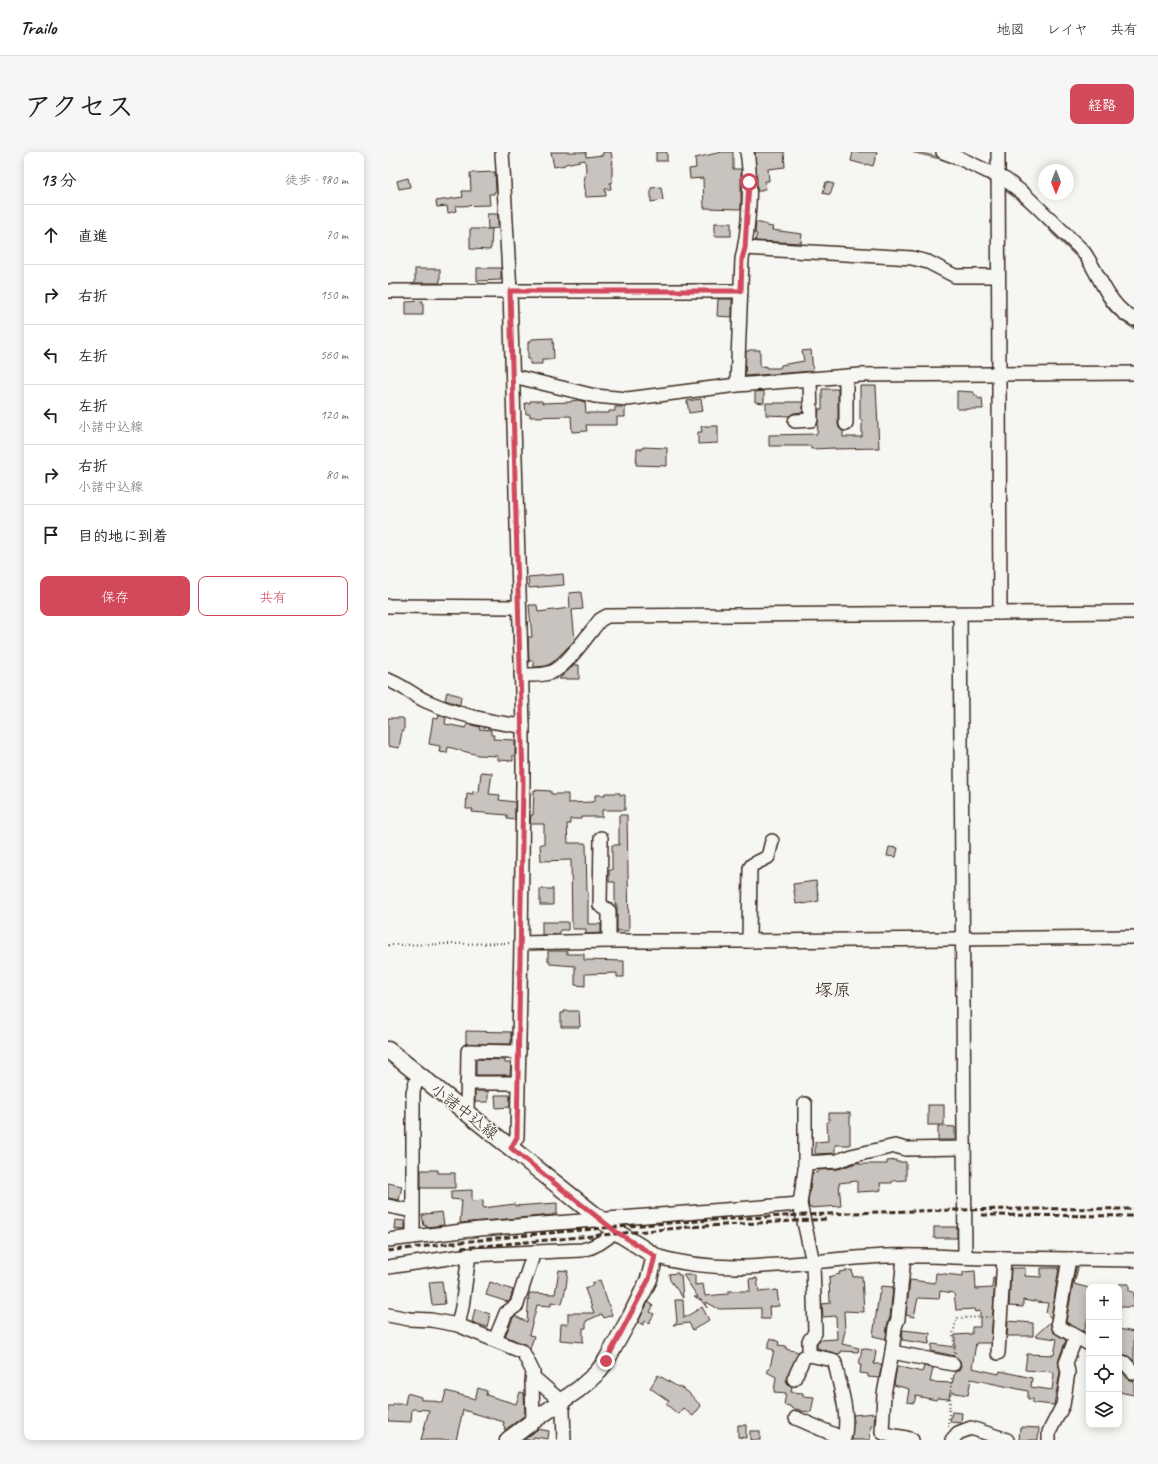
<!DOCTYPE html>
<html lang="ja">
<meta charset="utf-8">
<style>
body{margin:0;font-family:Caveat,"Klee One",sans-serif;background:#f6f6f6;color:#202124}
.controls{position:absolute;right:12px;bottom:12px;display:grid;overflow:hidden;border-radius:8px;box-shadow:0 2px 10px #0003}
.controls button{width:36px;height:36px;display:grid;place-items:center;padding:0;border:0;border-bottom:1px solid #e0e0e0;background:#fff;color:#202124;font:20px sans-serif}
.compass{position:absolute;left:650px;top:12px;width:36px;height:36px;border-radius:50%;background:#fff;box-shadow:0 2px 10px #0003;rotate:180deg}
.stop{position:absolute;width:12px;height:12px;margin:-9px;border:3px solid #d1495b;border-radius:50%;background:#fff}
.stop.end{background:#d1495b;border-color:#fff;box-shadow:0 1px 4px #0008}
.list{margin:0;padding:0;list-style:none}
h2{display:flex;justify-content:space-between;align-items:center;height:52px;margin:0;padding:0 16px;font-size:17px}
h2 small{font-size:13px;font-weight:400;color:#757577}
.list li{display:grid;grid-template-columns:26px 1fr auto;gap:12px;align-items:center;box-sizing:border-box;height:60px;padding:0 16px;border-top:1px solid #e0e0e0}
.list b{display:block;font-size:15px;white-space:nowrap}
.list p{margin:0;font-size:13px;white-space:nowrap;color:#757577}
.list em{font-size:13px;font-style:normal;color:#757577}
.actions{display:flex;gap:8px;padding:12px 16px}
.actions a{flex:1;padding:9px 0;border:1px solid #d1495b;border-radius:8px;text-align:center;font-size:14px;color:#d1495b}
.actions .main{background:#d1495b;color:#fff}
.icon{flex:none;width:22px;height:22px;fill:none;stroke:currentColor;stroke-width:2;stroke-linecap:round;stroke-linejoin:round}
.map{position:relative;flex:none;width:746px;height:1288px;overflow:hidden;border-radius:8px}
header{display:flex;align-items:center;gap:24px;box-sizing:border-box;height:56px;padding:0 20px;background:#fff;border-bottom:1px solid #e0e0e0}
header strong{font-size:19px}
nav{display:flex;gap:22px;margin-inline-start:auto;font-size:14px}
.intro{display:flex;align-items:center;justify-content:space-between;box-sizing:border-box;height:96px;padding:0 24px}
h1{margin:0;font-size:28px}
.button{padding:10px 18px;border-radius:8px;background:#d1495b;color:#fff;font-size:14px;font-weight:700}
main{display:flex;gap:24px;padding:0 24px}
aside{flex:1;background:#fff;border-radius:8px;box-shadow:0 2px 10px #0003}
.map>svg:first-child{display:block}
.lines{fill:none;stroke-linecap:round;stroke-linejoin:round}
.stream{stroke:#857a71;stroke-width:3}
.building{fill:#c8c3be;stroke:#3b2a1e}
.minor-casing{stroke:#3b2a1e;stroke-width:16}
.major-casing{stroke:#3b2a1e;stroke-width:19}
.path{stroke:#3b2a1e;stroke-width:2;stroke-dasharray:1 3;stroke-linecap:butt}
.minor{stroke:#f6f6f2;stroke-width:13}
.major{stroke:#f6f6f2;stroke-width:16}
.rail{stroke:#3b2a1e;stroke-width:3;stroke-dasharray:6 3;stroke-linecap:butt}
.route{stroke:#d1495b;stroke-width:5}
.labels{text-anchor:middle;stroke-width:3;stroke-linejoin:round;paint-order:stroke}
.street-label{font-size:16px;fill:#3b2a1e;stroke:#f6f6f2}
.quarter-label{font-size:18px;fill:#3b2a1e;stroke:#f6f6f2}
</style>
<header>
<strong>Trailo</strong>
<nav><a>地図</a><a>レイヤ</a><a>共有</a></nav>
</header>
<div class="intro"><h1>アクセス</h1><a class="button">経路</a></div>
<main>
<aside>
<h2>13 分<small>徒歩 · 980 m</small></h2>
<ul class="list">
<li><svg class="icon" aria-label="ahead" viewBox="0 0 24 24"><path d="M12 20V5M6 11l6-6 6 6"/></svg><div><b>直進</b></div><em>70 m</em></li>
<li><svg class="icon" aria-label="right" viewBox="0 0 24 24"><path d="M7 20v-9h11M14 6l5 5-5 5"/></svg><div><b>右折</b></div><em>150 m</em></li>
<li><svg class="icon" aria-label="left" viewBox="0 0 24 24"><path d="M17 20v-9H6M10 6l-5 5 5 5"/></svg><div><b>左折</b></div><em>560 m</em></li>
<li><svg class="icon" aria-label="left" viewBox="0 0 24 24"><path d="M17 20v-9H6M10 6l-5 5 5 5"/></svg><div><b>左折</b><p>小諸中込線</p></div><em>120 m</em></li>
<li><svg class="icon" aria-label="right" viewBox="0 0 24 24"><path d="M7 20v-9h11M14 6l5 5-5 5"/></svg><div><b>右折</b><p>小諸中込線</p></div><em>80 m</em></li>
<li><svg class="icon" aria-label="arrive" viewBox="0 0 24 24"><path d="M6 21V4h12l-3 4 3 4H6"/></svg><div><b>目的地に到着</b></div></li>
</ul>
<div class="actions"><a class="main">保存</a><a>共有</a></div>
</aside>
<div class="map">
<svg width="746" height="1288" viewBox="0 0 746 1288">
<rect width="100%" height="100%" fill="#f6f6f2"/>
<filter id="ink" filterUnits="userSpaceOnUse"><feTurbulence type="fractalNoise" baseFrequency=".025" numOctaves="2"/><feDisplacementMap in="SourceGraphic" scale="8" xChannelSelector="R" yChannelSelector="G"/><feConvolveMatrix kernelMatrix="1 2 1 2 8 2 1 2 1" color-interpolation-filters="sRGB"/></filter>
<g filter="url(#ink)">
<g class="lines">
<!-- stream -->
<g class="stream">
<polyline points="526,0 556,7"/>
<polyline points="593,23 604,30"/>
<polyline points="615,36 641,55"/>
<polyline points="655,69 666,82 693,108"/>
<path d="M708 133C718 155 725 163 746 176"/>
</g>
</g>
<!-- building -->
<g class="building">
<polygon points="163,0 198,0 198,5 215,3 215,0 223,0 225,12 224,12 224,30 222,31 223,37 217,37 218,44 198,45 196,30 198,18 197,8 177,12 177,13 166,15"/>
<rect x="268" y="0" width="11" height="9"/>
<polygon points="334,0 345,0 345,17 353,17 353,57 316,56 315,26 302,27 301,17 308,16 307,6"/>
<polygon points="367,0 396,0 397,15 380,17 381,29 377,29 378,37 374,37 374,39 369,39"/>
<polygon points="465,0 489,0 485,14 478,12 478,13 463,9"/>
<polygon points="107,20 108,39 106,40 106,42 101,42 102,53 67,54 68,59 60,61 59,54 49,55 48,49 75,45 74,39 83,39 82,21"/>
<polygon points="20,26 22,35 11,37 9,29"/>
<polygon points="438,30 446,32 442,43 435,41"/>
<polygon points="273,35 275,48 263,50 263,36"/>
<polygon points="99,62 110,62 110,76 100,77"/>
<polygon points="368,70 380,73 379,74 385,75 384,78 414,82 413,91 367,89 369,82 367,81"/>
<rect x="327" y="71" width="16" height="13"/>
<polygon points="82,77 104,77 103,96 102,96 102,98 82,97"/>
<polygon points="89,116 113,116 113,128 89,129"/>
<rect x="27" y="117" width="25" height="14"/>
<polygon points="330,147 344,147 344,165 329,164"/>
<polygon points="35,149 35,163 18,163 18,150"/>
<polygon points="165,186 166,207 154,207 154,212 142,212 142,207 140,207 140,190 142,190 144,187"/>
<polygon points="361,198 372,198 372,215 378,214 378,216 392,216 393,213 416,209 414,199 423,198 425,219 357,224 358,199 361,199"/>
<polygon points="472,234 488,234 491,296 447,297 447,296 423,297 423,294 381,294 381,283 429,282 431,257 434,257 434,237 450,237 450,272 451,276 455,279 455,285 474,285 474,268 472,268"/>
<polygon points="376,239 376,251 367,250 367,240"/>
<polygon points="569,239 585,240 591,247 594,246 595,257 569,257"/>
<polygon points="313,247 315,259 301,261 299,249"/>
<polygon points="190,248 197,250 198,261 221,261 221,259 227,259 227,255 237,255 237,265 229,265 229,273 198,273 199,279 184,280 183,264 142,265 142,262 138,262 137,251 142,251 142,249 154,249 154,251 183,250 183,249"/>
<polygon points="399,250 415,250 415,260 406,261 401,264 378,263 378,251 398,251"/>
<polygon points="313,274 330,274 330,291 310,292 310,280 314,280"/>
<polygon points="255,295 279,296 279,314 248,313 249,297 255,297"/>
<polygon points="175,422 176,433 141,436 140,425"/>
<polygon points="193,440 195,457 184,458 187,488 165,510 158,514 146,515 145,509 141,509 140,485 144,485 141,453 149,453 150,460 182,456 181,441"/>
<polygon points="186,513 191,513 191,527 171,527"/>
<polygon points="59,540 73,544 72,553 57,548"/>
<polygon points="51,563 58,566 57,572 78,576 79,572 92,575 91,577 103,578 103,583 106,583 105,587 127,588 127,603 125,603 125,609 110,608 110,604 90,603 60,595 59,601 51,600 52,594 41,592 45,566 50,567"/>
<polygon points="0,566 14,566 16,567 16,579 14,579 11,596 0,594"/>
<polygon points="93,620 104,621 101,642 112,643 111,648 127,650 127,668 119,667 119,663 84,660 85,657 78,657 79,641 85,642 85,639 91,640"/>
<polygon points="146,638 163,639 163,642 180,642 180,651 204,650 204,649 207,649 207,643 217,643 217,641 232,641 232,643 237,643 237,658 214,658 214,665 193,665 193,667 182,667 182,672 179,672 180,691 197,691 198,693 199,740 200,740 200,772 213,772 213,781 198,782 198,777 184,777 183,708 153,709 152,692 156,692 156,672 142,672 143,663 145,663"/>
<polygon points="231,663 239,663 241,779 229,779 229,753 227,753 227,730 221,730 221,718 224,718 224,693 231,693"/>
<polygon points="501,695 510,696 508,705 499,704"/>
<polygon points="428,729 431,749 415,752 415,751 408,752 405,732"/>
<rect x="152" y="737" width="13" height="16"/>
<polygon points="154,770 180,770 180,778 172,778 172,782 154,783"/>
<polygon points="160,799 179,799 179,802 196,802 196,808 236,809 236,825 229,825 229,821 197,822 197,834 187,833 187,814 162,812 162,809 160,809"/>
<polygon points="176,859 191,859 192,875 173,875 173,861 176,861"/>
<polygon points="78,879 123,880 123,892 78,892"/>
<polygon points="88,907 117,908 117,911 123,911 122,923 88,923"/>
<rect x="87" y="939" width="13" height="11"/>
<polygon points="107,943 122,943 122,955 108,956"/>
<rect x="540" y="953" width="16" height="20"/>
<polygon points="441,961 462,961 462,993 447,993 447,1001 427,1002 427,990 440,989 439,970 441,970"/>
<polygon points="550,974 567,975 567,988 550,988"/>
<polygon points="508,1008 508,1010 518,1010 518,1028 504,1029 504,1031 492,1031 493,1038 488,1039 469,1040 469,1029 451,1031 453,1054 421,1056 420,1049 424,1021 431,1020 430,1018 451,1017 471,1010 471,1012 499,1012 499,1009"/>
<polygon points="33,1018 50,1018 50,1021 67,1021 67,1036 33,1036"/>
<polygon points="0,1031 14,1034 11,1048 0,1046"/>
<polygon points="84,1038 84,1049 95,1048 95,1056 127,1052 127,1054 169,1051 169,1062 165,1062 165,1063 72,1071 74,1048 63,1047 63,1039"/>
<polygon points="54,1060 56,1073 38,1075 38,1073 36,1074 34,1063 37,1063 37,1062"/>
<polygon points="7,1068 17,1069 17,1078 6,1077"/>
<rect x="546" y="1075" width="23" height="11"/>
<polygon points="623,1116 637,1116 637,1124 653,1125 653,1116 671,1116 663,1166 658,1161 660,1151 648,1150 646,1148 646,1150 635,1148 635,1155 621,1154"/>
<polygon points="688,1116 690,1116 686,1132 701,1136 701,1162 696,1180 678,1170"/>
<polygon points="171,1118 180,1119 178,1135 174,1152 163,1150 163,1154 149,1153 141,1183 146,1184 142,1197 138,1193 117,1184 125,1166 127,1164 139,1170 141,1141 167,1142"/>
<polygon points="464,1118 465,1125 474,1124 476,1160 456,1159 457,1179 454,1192 471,1196 470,1200 453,1199 453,1201 449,1202 429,1196 429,1192 432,1188 449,1187 448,1164 435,1165 434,1152 442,1151 441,1125 452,1122 451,1120"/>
<polygon points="587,1119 588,1137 604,1136 605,1126 607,1126 603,1191 588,1191 584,1216 611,1222 612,1219 644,1226 643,1235 664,1238 666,1222 665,1220 637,1218 639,1202 666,1203 669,1187 647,1184 662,1170 665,1180 678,1188 670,1209 672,1220 666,1253 645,1251 645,1247 640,1247 640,1239 583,1227 580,1243 562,1240 561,1247 549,1246 548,1248 528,1244 526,1251 519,1250 521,1237 506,1233 509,1214 534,1220 536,1214 545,1216 542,1230 564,1231 567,1220 571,1218 573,1214 572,1209 567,1204 543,1199 544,1192 567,1195 567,1183 584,1182 584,1175 592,1175 592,1159 587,1160 586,1157 568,1158 566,1141 552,1139 551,1147 530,1146 526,1165 518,1163 522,1128 547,1131 548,1121 575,1124 575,1120"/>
<polygon points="290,1121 290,1123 293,1123 295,1146 282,1128 281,1122"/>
<polygon points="295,1123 307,1123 307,1133 315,1132 317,1144 340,1142 340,1139 362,1139 361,1127 369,1126 371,1140 389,1138 391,1154 381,1155 382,1167 373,1167 373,1156 331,1157 318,1150 319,1156 313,1148 306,1145 310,1145"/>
<polygon points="212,1128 224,1163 216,1166 214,1162 198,1169 198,1176 195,1176 195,1190 172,1188 173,1172 180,1172 180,1161 206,1161 197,1137 205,1133 204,1131"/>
<polygon points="54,1129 57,1152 44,1153 41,1130"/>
<polygon points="102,1130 125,1138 122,1148 120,1150 98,1143"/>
<polygon points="731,1132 741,1132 741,1139 746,1140 746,1155 731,1155"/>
<polygon points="493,1134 505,1135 502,1165 499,1174 498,1187 485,1184 491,1142 492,1142"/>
<polygon points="287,1148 295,1148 296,1166 314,1155 321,1168 305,1178 301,1171 285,1173 289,1170"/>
<polygon points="260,1150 265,1154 262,1160 266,1162 261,1171 257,1169 255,1173 250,1170"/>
<polygon points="87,1157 102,1162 99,1175 84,1170"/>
<polygon points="620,1169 645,1171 645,1184 619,1184"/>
<polygon points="731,1177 746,1180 746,1209 740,1204 731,1201"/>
<polygon points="515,1178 542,1181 541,1192 514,1188"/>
<polygon points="383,1186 391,1190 390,1193 398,1194 398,1197 411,1200 399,1224 398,1228 400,1232 404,1235 403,1240 415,1241 415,1244 426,1245 423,1260 412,1259 412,1258 403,1256 402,1254 396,1253 398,1241 386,1240 388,1225 379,1220 382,1215 386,1198 379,1196"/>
<polygon points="474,1196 488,1199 486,1212 494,1212 491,1226 480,1225 480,1222 472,1221 473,1213 471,1213"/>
<polygon points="731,1217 740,1227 746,1229 746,1243 731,1240"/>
<polygon points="270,1223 290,1235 291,1234 292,1235 300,1240 313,1254 305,1264 295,1256 290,1262 278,1252 281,1249 262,1236"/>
<polygon points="90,1236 99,1239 98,1243 128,1252 132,1240 136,1241 137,1263 117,1278 116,1278 117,1275 115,1274 116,1270 75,1258 68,1288 33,1288 41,1258 24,1257 23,1270 0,1269 0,1254 5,1254 6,1252 17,1252 19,1241 33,1245 33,1248 41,1248 55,1251 58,1239 87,1247"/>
<polygon points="564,1260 574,1261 573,1271 562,1270"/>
<polygon points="487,1261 486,1273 483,1274 482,1288 464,1288 465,1263"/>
<polygon points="350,1273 358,1273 358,1286 350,1285"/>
<polygon points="634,1275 651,1276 650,1288 631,1288 632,1276 634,1276"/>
<polygon points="150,1277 161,1279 160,1287 146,1285 144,1288 136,1288"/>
<rect x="362" y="1279" width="10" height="9"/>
</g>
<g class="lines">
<defs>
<g id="minor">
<polyline points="114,0 122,139 135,574 135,630 133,791 129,985 123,995"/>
<path d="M555 0 571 6 618 28 636 42 695 99C711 121 720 155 746 167"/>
<polyline points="610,0 612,461"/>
<polyline points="357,96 524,106 540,110 567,124 609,124"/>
<polyline points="0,139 353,139"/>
<polyline points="125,224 207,244 239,247 349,233 472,223 746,221"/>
<polyline points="458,225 458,272"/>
<path d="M349 233 354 107C361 78 364 29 359 0"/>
<polyline points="407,269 423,268 422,227"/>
<polyline points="0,454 131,455"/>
<polyline points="572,462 577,1105"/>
<path d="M133 523C143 523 155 524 164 520 178 515 202 480 212 468L219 464 746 460"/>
<path d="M0 528C14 533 25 543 38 549 67 562 104 571 135 574"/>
<polyline points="213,686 212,753 221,759 221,789"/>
<polyline points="361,789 362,716 364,713 380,705 384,689"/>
<polyline points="133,791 221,789 361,789 746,785"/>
<polyline points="79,931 130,931"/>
<polyline points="79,960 80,899 131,900"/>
<polyline points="417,1011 449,1009 463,1004 507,994 518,997 576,996"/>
<polyline points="0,1054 24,1059"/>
<polyline points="25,1085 91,1077 412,1052"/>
<polyline points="0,1088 25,1085 25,940 28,930 33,925"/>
<polyline points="81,1103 74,1155 70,1173 135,1200 145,1220 144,1230 145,1269"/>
<path d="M267 1104C343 1127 421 1107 498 1104 537 1103 577 1106 616 1106 659 1107 703 1107 746 1108"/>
<polyline points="516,1104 510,1167 507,1175 504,1200 565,1212"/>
<polyline points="681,1107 670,1170 671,1175 701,1192"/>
<path d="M0 1115 81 1103 194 1098C208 1095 217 1089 227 1079"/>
<polyline points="0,1163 21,1167 43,1168 70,1173"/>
<polyline points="107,1188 118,1161 129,1153 130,1149 146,1100"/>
<path d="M504 1200 496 1242 494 1280C502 1286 515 1283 524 1288"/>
<polyline points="610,1201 616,1106"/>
<polyline points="731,1209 737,1211 746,1221"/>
<polyline points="145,1225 167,1244 175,1258 176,1288"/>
<polyline points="406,1227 416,1205 421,1203 421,1189 427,1181 425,1110 412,1052 417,1017 417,952"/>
<path d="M408 1266 456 1287C462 1262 452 1236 447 1211L445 1208 421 1203"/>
<polyline points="564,1288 570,1281 583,1276 619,1288"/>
<polyline points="661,1288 661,1280 675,1253 680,1220 678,1211 688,1185"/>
</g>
<polyline id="major" points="0,898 227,1079 267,1104 261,1127 243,1164 218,1209 209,1221 191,1237 145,1269 120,1288"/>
</defs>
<!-- minor casing -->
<use href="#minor" class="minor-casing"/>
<!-- major casing -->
<use href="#major" class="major-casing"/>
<!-- path -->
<g class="path">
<polyline points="0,793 122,791"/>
<polyline points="567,1201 565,1182 569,1166 602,1165"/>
<polyline points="560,1275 564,1223"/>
</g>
<!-- minor -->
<use href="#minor" class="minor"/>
<!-- major -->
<use href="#major" class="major"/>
<!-- rail -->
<g class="rail">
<polyline points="594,1063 746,1064"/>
<polyline points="73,1096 301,1075 440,1067"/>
<path d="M0 1099C247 1067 497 1055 746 1057"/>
</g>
</g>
</g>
<g class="lines" filter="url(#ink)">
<!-- route -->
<polyline class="route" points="218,1209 261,1127 267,1104 227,1079 170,1034 123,996 129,985 135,630 122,139 353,139 354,107 357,96 361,30"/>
</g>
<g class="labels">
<!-- street labels -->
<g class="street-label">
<text transform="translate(77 959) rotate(38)" y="6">小諸中込線</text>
</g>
<!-- quarter labels -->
<g class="quarter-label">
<text x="445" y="844">塚原</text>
</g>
</g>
</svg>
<div class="controls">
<button>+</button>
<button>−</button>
<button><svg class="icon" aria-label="locate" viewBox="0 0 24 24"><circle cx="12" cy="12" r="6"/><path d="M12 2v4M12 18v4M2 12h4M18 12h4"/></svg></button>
<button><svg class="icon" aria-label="layers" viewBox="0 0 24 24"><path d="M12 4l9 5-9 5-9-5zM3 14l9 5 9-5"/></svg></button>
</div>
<svg class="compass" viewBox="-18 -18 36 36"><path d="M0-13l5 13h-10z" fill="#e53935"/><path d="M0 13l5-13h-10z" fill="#757577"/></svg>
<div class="stop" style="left:361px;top:30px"></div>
<div class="stop end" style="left:218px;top:1209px"></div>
</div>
</main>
